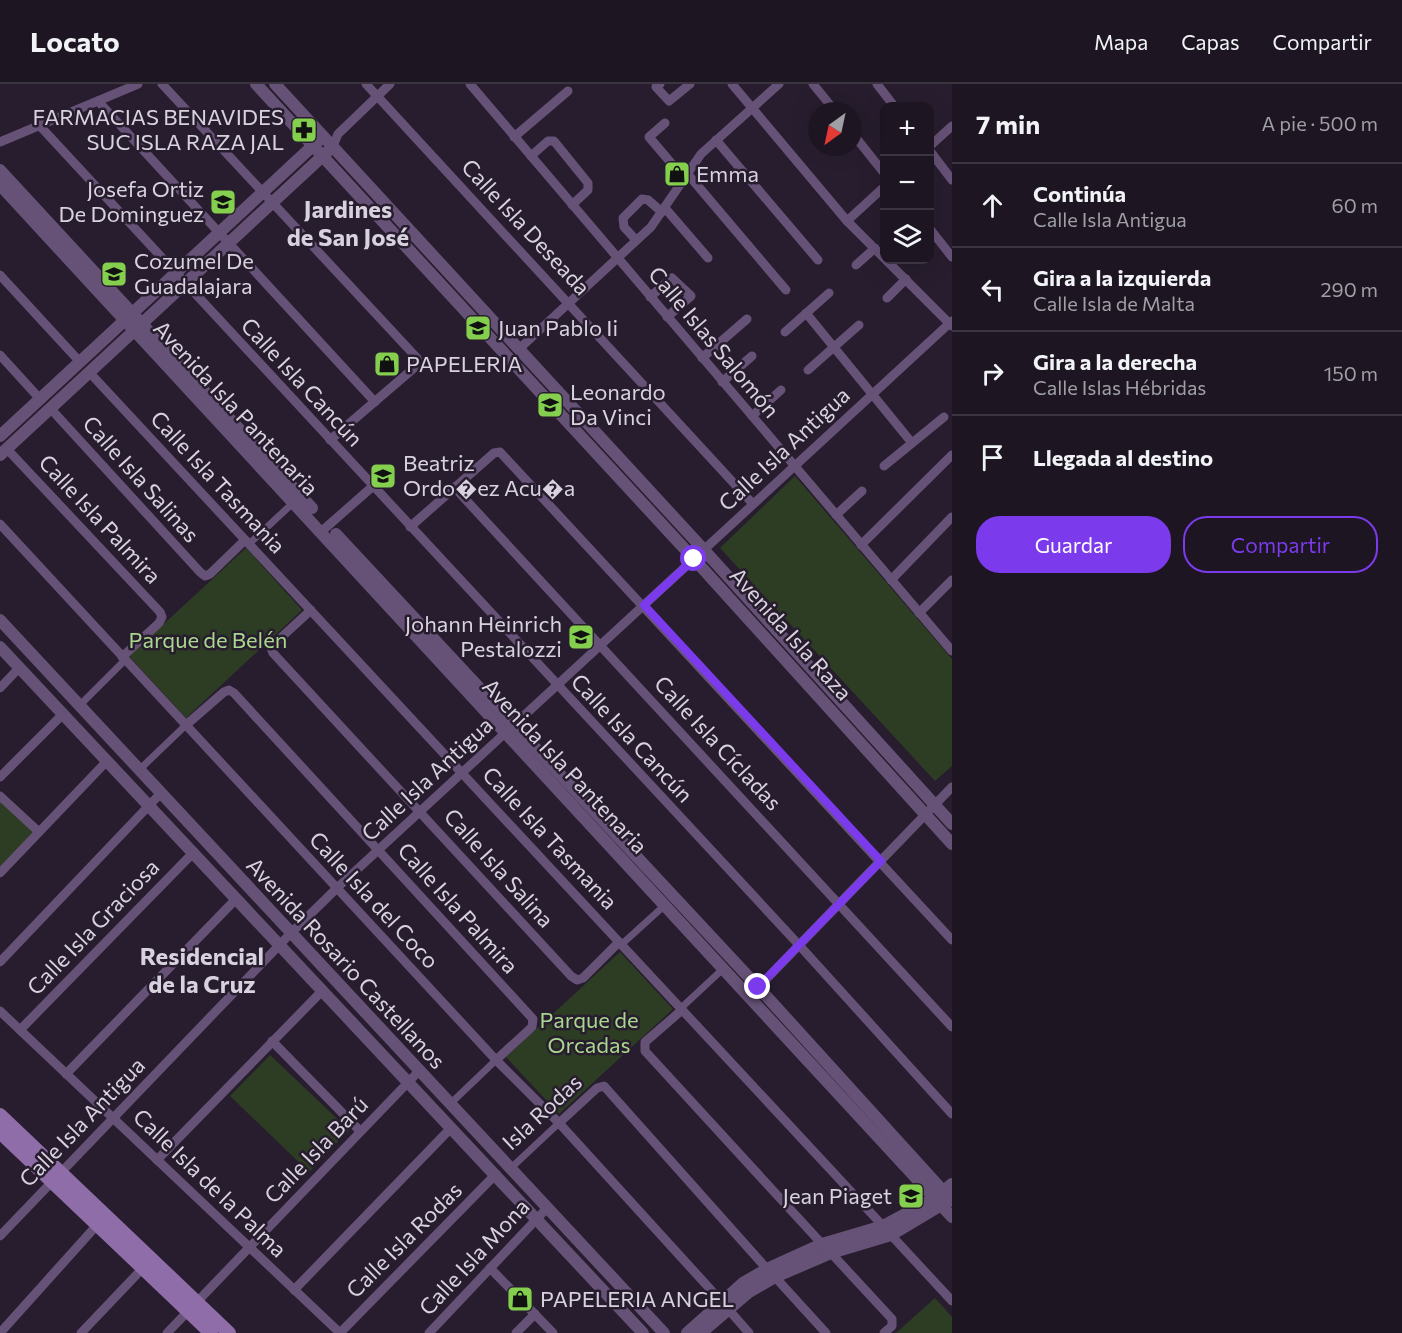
<!DOCTYPE html>
<html lang="es">
<meta charset="utf-8">
<style>
body{margin:0;font-family:Commissioner,sans-serif;background:#251f2a;color:#f1f3f6}
.controls{position:absolute;right:18px;top:18px;display:grid;overflow:hidden;border-radius:12px;box-shadow:0 6px 24px #0002}
.controls button{width:54px;height:54px;display:grid;place-items:center;padding:0;border:0;border-bottom:2px solid #3b3540;background:#1d1622;color:#f1f3f6;font:30px sans-serif}
.compass{position:absolute;left:808px;top:18px;width:54px;height:54px;border-radius:50%;background:#1d1622;box-shadow:0 6px 24px #0002;rotate:213deg}
.stop{position:absolute;width:18px;height:18px;margin:-14px;border:4px solid #7c3aed;border-radius:50%;background:#fff}
.stop.end{background:#7c3aed;border-color:#fff;box-shadow:0 2px 6px #0008}
.list{margin:0;padding:0;list-style:none}
h2{display:flex;justify-content:space-between;align-items:center;height:78px;margin:0;padding:0 24px;font-size:26px}
h2 small{font-size:20px;font-weight:400;color:#a09fa5}
.list li{display:grid;grid-template-columns:39px 1fr auto;gap:18px;align-items:center;box-sizing:border-box;height:84px;padding:0 24px;border-top:2px solid #3b3540}
.list b{display:block;font-size:22px;white-space:nowrap}
.list p{margin:0;font-size:20px;white-space:nowrap;color:#a09fa5}
.list em{font-size:20px;font-style:normal;color:#a09fa5}
.actions{display:flex;gap:12px;padding:18px 24px}
.actions a{flex:1;padding:14px 0;border:2px solid #7c3aed;border-radius:24px;text-align:center;font-size:21px;color:#7c3aed}
.actions .main{background:#7c3aed;color:#fff}
.icon{flex:none;width:33px;height:33px;fill:none;stroke:currentColor;stroke-width:2;stroke-linecap:round;stroke-linejoin:round}
.map{position:relative;flex:none;width:952px;height:1249px;overflow:hidden}
header{display:flex;align-items:center;gap:36px;box-sizing:border-box;height:84px;padding:0 30px;background:#1d1622;border-bottom:2px solid #3b3540}
header strong{font-size:28px}
nav{display:flex;gap:33px;margin-inline-start:auto;font-size:21px}
main{display:flex}
aside{flex:1;background:#1d1622}
.map>svg:first-child{display:block}
.green{fill:#2d3d23}
.lines{fill:none;stroke-linecap:round;stroke-linejoin:round}
.pedestrian{stroke:#675277;stroke-width:7}
.minor{stroke:#675277;stroke-width:9}
.tertiary{stroke:#675277;stroke-width:12}
.secondary{stroke:#8f6da8;stroke-width:14}
.route{stroke:#7c3aed;stroke-width:8}
.labels{text-anchor:middle;stroke-width:5;stroke-linejoin:round;paint-order:stroke}
.poi-label{font-size:22px;fill:#d8d2de;stroke:#271d2e;text-anchor:start}
.street-label{font-size:22px;fill:#d8d2de;stroke:#271d2e}
.park-label{font-size:22px;fill:#a9d78d;stroke:#271d2e}
.neighbourhood-label{font-size:24px;font-weight:bold;fill:#d8d2de;stroke:#271d2e}
</style>
<header>
<strong>Locato</strong>
<nav><a>Mapa</a><a>Capas</a><a>Compartir</a></nav>
</header>
<main>
<div class="map">
<svg width="952" height="1249" viewBox="0 0 952 1249">
<rect width="100%" height="100%" fill="#271d2e"/>
<!-- green -->
<g class="green">
<polygon points="795,392 952,575 952,682 935,697 720,464"/>
<polygon points="246,464 302,526 186,634 129,572"/>
<polygon points="0,715 35,748 0,785"/>
<polygon points="620,868 673,925 559,1030 506,973"/>
<polygon points="270,971 349,1046 309,1088 230,1012"/>
<polygon points="935,1214 952,1233 952,1249 896,1249"/>
</g>
<g class="lines">
<!-- pedestrian -->
<g class="pedestrian">
<polyline points="249,460 294,418"/>
<polyline points="79,622 125,576"/>
<polyline points="139,686 186,641"/>
<polyline points="622,860 665,821"/>
<polyline points="681,924 724,884"/>
<polyline points="449,1021 496,976"/>
<polyline points="511,1084 559,1039"/>
</g>
<!-- minor -->
<g class="minor">
<polyline points="162,0 417,274 418,280 414,284 330,356"/>
<polyline points="366,0 753,420"/>
<polyline points="470,0 952,567"/>
<polyline points="660,0 656,3 669,17 690,0"/>
<polyline points="732,0 847,137 884,174"/>
<polyline points="813,0 835,27"/>
<polyline points="877,0 894,22"/>
<polyline points="98,17 375,318"/>
<polyline points="665,39 649,53 683,93"/>
<polyline points="39,41 799,861 952,1030"/>
<polyline points="853,50 884,89"/>
<polyline points="514,53 568,7"/>
<polyline points="716,56 818,176"/>
<polyline points="0,58 138,0"/>
<polyline points="333,62 338,50 390,0"/>
<polyline points="930,62 952,42"/>
<polyline points="930,67 952,96"/>
<polyline points="531,72 548,57 554,57 588,99 588,106 572,121"/>
<polyline points="686,88 786,206"/>
<polyline points="665,124 708,174"/>
<polyline points="847,137 884,103"/>
<polyline points="930,145 952,173"/>
<polyline points="636,156 624,143 623,134 642,115 648,116 662,128"/>
<polyline points="886,176 952,242"/>
<polyline points="856,181 875,164"/>
<polyline points="0,191 80,278"/>
<polyline points="650,213 672,194 689,210 691,212 667,233"/>
<polyline points="887,214 906,195"/>
<polyline points="806,229 912,359"/>
<polyline points="785,248 829,209"/>
<polyline points="519,265 651,143 701,70 779,0"/>
<polyline points="0,271 40,315"/>
<polyline points="702,274 747,235"/>
<polyline points="808,286 859,241"/>
<polyline points="89,288 883,1142"/>
<polyline points="722,298 752,272"/>
<polyline points="50,324 200,488 205,492 210,490 245,456"/>
<polyline points="752,332 781,306"/>
<polyline points="7,365 160,528 162,533 159,539 122,573"/>
<polyline points="884,382 944,333"/>
<polyline points="454,403 952,943"/>
<polyline points="836,431 862,407"/>
<polyline points="0,440 496,976 559,1039 721,1217"/>
<polyline points="410,443 494,369 500,368 952,856"/>
<polyline points="322,447 372,403"/>
<polyline points="861,461 952,371"/>
<polyline points="891,496 952,433"/>
<polyline points="311,526 274,560 271,564 273,569 571,892 577,896 583,894 619,858"/>
<polyline points="919,529 952,496"/>
<polyline points="0,604 19,584"/>
<polyline points="186,641 224,608 229,606 234,609 533,935 532,943 496,976"/>
<polyline points="0,693 63,630"/>
<polyline points="0,712 39,748"/>
<polyline points="0,789 107,677"/>
<polyline points="0,878 160,710"/>
<polyline points="750,912 952,703"/>
<polyline points="682,926 645,958 645,967 822,1160"/>
<polyline points="0,927 340,1249"/>
<polyline points="20,946 194,768"/>
<polyline points="272,957 360,1047"/>
<polyline points="66,990 237,814"/>
<polyline points="559,1039 597,1004 604,1002 767,1185"/>
<polyline points="157,1076 323,906"/>
<polyline points="891,1151 952,1217"/>
<polyline points="0,1152 290,850 337,804 952,237"/>
<polyline points="831,1169 892,1235 892,1242 884,1249"/>
<polyline points="490,1184 553,1249"/>
<polyline points="775,1193 826,1249"/>
<polyline points="294,1206 451,1044"/>
<polyline points="728,1225 749,1249"/>
<polyline points="0,1249 97,1141"/>
<polyline points="81,1249 143,1184"/>
<polyline points="167,1249 418,988"/>
<polyline points="340,1249 496,1090"/>
<polyline points="429,1249 548,1123"/>
<polyline points="516,1249 535,1230"/>
</g>
<!-- tertiary -->
<g class="tertiary">
<polyline points="256,0 694,475 952,760"/>
<polyline points="275,0 704,466 952,740"/>
<polyline points="0,86 312,424"/>
<polyline points="0,101 952,1133"/>
<polyline points="0,352 318,57"/>
<polyline points="0,371 327,68"/>
<polyline points="336,450 758,903 952,1117"/>
<polyline points="0,536 664,1249"/>
<polyline points="0,563 643,1249"/>
<polyline points="687,1249 743,1199 767,1185 822,1160 883,1142 935,1114 952,1100"/>
<polyline points="701,1249 749,1208 775,1193 831,1169 891,1151 946,1118"/>
</g>
<!-- secondary -->
<g class="secondary">
<polyline points="0,1031 229,1249"/>
<polyline points="0,1048 211,1249"/>
</g>
</g>
<g class="lines">
<!-- route -->
<polyline class="route" points="694,475 644,521 881,777 758,903"/>
</g>
<!-- icons -->
<defs>
<symbol id="pharmacy-square" viewBox="-11 -11 22 22"><rect x="-9" y="-9" width="18" height="18" rx="4" fill="#84cf4d" stroke="#271d2e"/><path d="M-2-6h4v4h4v4h-4v4h-4v-4h-4v-4h4Z" fill="#111"/></symbol>
<symbol id="shop-square" viewBox="-11 -11 22 22"><rect x="-9" y="-9" width="18" height="18" rx="4" fill="#84cf4d" stroke="#271d2e"/><path d="M-5-2.5h2.3a2.7 3.5 0 0 1 5.4 0H5L5.5 6h-11ZM-1.5-2.5h3a1.5 2.3 0 0 0-3 0Z" fill="#111"/></symbol>
<symbol id="school-square" viewBox="-11 -11 22 22"><rect x="-9" y="-9" width="18" height="18" rx="4" fill="#84cf4d" stroke="#271d2e"/><path d="M0-5L7-2L0 1L-7-2ZM-4 1L0 2.5L4 1V4Q0 6-4 4Z" fill="#111"/></symbol>
</defs>
<g fill-rule="evenodd">
<use href="#pharmacy-square" x="289" y="31" width="30" height="30"/>
<use href="#shop-square" x="662" y="75" width="30" height="30"/>
<use href="#school-square" x="208" y="103" width="30" height="30"/>
<use href="#school-square" x="99" y="175" width="30" height="30"/>
<use href="#school-square" x="463" y="229" width="30" height="30"/>
<use href="#shop-square" x="372" y="265" width="30" height="30"/>
<use href="#school-square" x="535" y="306" width="30" height="30"/>
<use href="#school-square" x="368" y="377" width="30" height="30"/>
<use href="#school-square" x="566" y="538" width="30" height="30"/>
<use href="#school-square" x="896" y="1097" width="30" height="30"/>
<use href="#shop-square" x="505" y="1200" width="30" height="30"/>
</g>
<g class="labels">
<!-- poi labels -->
<g class="poi-label">
<text x="284" y="41" text-anchor="end">FARMACIAS BENAVIDES<tspan x="284" dy="25">SUC ISLA RAZA JAL</tspan></text>
<text x="696" y="98">Emma</text>
<text x="204" y="113" text-anchor="end">Josefa Ortiz<tspan x="204" dy="25">De Dominguez</tspan></text>
<text x="134" y="185">Cozumel De<tspan x="134" dy="25">Guadalajara</tspan></text>
<text x="498" y="252">Juan Pablo Ii</text>
<text x="406" y="288">PAPELERIA</text>
<text x="570" y="316">Leonardo<tspan x="570" dy="25">Da Vinci</tspan></text>
<text x="403" y="387">Beatriz<tspan x="403" dy="25">Ordo�ez Acu�a</tspan></text>
<text x="562" y="548" text-anchor="end">Johann Heinrich<tspan x="562" dy="25">Pestalozzi</tspan></text>
<text x="892" y="1120" text-anchor="end">Jean Piaget</text>
<text x="540" y="1223">PAPELERIA ANGEL</text>
</g>
<!-- street labels -->
<g class="street-label">
<text transform="translate(526 143) rotate(47)" y="8">Calle Isla Deseada</text>
<text transform="translate(714 258) rotate(50)" y="8">Calle Islas Salomón</text>
<text transform="translate(302 298) rotate(47)" y="8">Calle Isla Cancún</text>
<text transform="translate(236 324) rotate(47)" y="8">Avenida Isla Pantenaria</text>
<text transform="translate(784 365) rotate(-43)" y="8">Calle Isla Antigua</text>
<text transform="translate(141 395) rotate(48)" y="8">Calle Isla Salinas</text>
<text transform="translate(218 398) rotate(47)" y="8">Calle Isla Tasmania</text>
<text transform="translate(100 435) rotate(47)" y="8">Calle Isla Palmira</text>
<text transform="translate(791 550) rotate(48)" y="8">Avenida Isla Raza</text>
<text transform="translate(632 654) rotate(47)" y="8">Calle Isla Cancún</text>
<text transform="translate(718 659) rotate(47)" y="8">Calle Isla Cícladas</text>
<text transform="translate(565 682) rotate(47)" y="8">Avenida Isla Pantenaria</text>
<text transform="translate(427 695) rotate(-43)" y="8">Calle Isla Antigua</text>
<text transform="translate(550 754) rotate(47)" y="8">Calle Isla Tasmania</text>
<text transform="translate(499 784) rotate(48)" y="8">Calle Isla Salina</text>
<text transform="translate(374 816) rotate(47)" y="8">Calle Isla del Coco</text>
<text transform="translate(458 824) rotate(48)" y="8">Calle Isla Palmira</text>
<text transform="translate(93 843) rotate(-46)" y="8">Calle Isla Graciosa</text>
<text transform="translate(346 879) rotate(47)" y="8">Avenida Rosario Castellanos</text>
<text transform="translate(542 1028) rotate(-43)" y="8">Isla Rodas</text>
<text transform="translate(82 1038) rotate(-46)" y="8">Calle Isla Antigua</text>
<text transform="translate(316 1066) rotate(-46)" y="8">Calle Isla Barú</text>
<text transform="translate(210 1099) rotate(44)" y="8">Calle Isla de la Palma</text>
<text transform="translate(404 1156) rotate(-45)" y="8">Calle Isla Rodas</text>
<text transform="translate(474 1173) rotate(-47)" y="8">Calle Isla Mona</text>
</g>
<!-- park labels -->
<g class="park-label">
<text x="208" y="564">Parque de Belén</text>
<text x="589" y="944">Parque de<tspan x="589" dy="25">Orcadas</tspan></text>
</g>
<!-- neighbourhood labels -->
<g class="neighbourhood-label">
<text x="348" y="134">Jardines<tspan x="348" dy="28">de San José</tspan></text>
<text x="202" y="881">Residencial<tspan x="202" dy="28">de la Cruz</tspan></text>
</g>
</g>
</svg>
<div class="controls">
<button>+</button>
<button>−</button>
<button><svg class="icon" aria-label="layers" viewBox="0 0 24 24"><path d="M12 4l9 5-9 5-9-5zM3 14l9 5 9-5"/></svg></button>
</div>
<svg class="compass" viewBox="-18 -18 36 36"><path d="M0-13l5 13h-10z" fill="#e53935"/><path d="M0 13l5-13h-10z" fill="#a09fa5"/></svg>
<div class="stop" style="left:694px;top:475px"></div>
<div class="stop end" style="left:758px;top:903px"></div>
</div>
<aside>
<h2>7 min<small>A pie · 500 m</small></h2>
<ul class="list">
<li><svg class="icon" aria-label="ahead" viewBox="0 0 24 24"><path d="M12 20V5M6 11l6-6 6 6"/></svg><div><b>Continúa</b><p>Calle Isla Antigua</p></div><em>60 m</em></li>
<li><svg class="icon" aria-label="left" viewBox="0 0 24 24"><path d="M17 20v-9H6M10 6l-5 5 5 5"/></svg><div><b>Gira a la izquierda</b><p>Calle Isla de Malta</p></div><em>290 m</em></li>
<li><svg class="icon" aria-label="right" viewBox="0 0 24 24"><path d="M7 20v-9h11M14 6l5 5-5 5"/></svg><div><b>Gira a la derecha</b><p>Calle Islas Hébridas</p></div><em>150 m</em></li>
<li><svg class="icon" aria-label="arrive" viewBox="0 0 24 24"><path d="M6 21V4h12l-3 4 3 4H6"/></svg><div><b>Llegada al destino</b></div></li>
</ul>
<div class="actions"><a class="main">Guardar</a><a>Compartir</a></div>
</aside>
</main>
